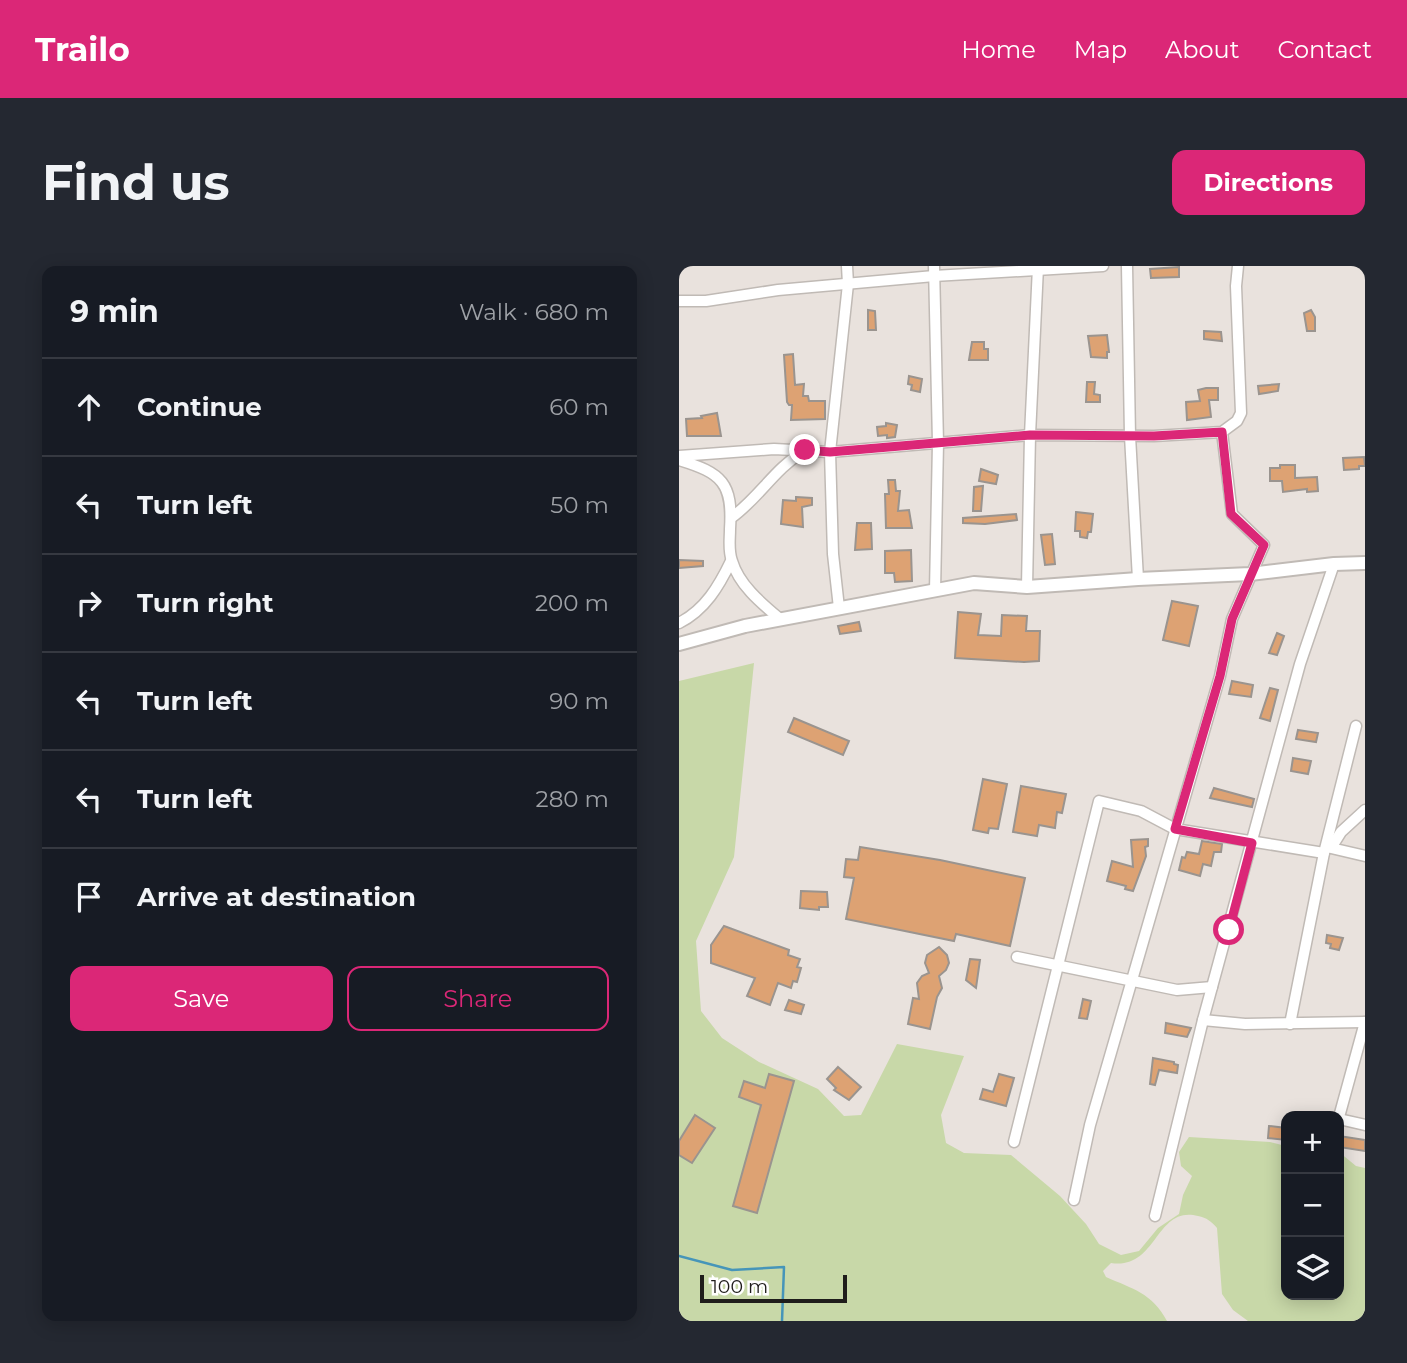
<!DOCTYPE html>
<meta charset="utf-8">
<style>
body{margin:0;font-family:Montserrat,sans-serif;background:#242831;color:#f1f3f6}
.controls{position:absolute;right:21px;bottom:21px;display:grid;overflow:hidden;border-radius:14px;box-shadow:0 4px 18px #0003}
.controls button{width:63px;height:63px;display:grid;place-items:center;padding:0;border:0;border-bottom:2px solid #363941;background:#171b24;color:#f1f3f6;font:35px sans-serif}
.scale{position:absolute;left:21px;bottom:18px;width:147px;box-sizing:border-box;padding-left:7px;border:4px solid #1f1d1b;border-top:0;font-size:19px;line-height:24px;white-space:nowrap;color:#1f1d1b;-webkit-text-stroke:5px #fff;paint-order:stroke}
.stop{position:absolute;width:21px;height:21px;margin:-16px;border:5px solid #db2777;border-radius:50%;background:#fff}
.stop.end{background:#db2777;border-color:#fff;box-shadow:0 2px 7px #0008}
.list{margin:0;padding:0;list-style:none}
h2{display:flex;justify-content:space-between;align-items:center;height:91px;margin:0;padding:0 28px;font-size:30px}
h2 small{font-size:23px;font-weight:400;color:#9ea1a6}
.list li{display:grid;grid-template-columns:46px 1fr auto;gap:21px;align-items:center;box-sizing:border-box;height:98px;padding:0 28px;border-top:2px solid #363941}
.list b{display:block;font-size:26px;white-space:nowrap}
.list em{font-size:23px;font-style:normal;color:#9ea1a6}
.actions{display:flex;gap:14px;padding:21px 28px}
.actions a{flex:1;padding:16px 0;border:2px solid #db2777;border-radius:14px;text-align:center;font-size:24px;color:#db2777}
.actions .main{background:#db2777;color:#fff}
.icon{flex:none;width:38px;height:38px;fill:none;stroke:currentColor;stroke-width:2;stroke-linecap:round;stroke-linejoin:round}
.map{position:relative;flex:none;width:686px;height:1055px;overflow:hidden;border-radius:14px}
header{display:flex;align-items:center;gap:42px;box-sizing:border-box;height:98px;padding:0 35px;background:#db2777;color:#fff}
header strong{font-size:33px}
nav{display:flex;gap:38px;margin-inline-start:auto;font-size:24px}
.intro{display:flex;align-items:center;justify-content:space-between;box-sizing:border-box;height:168px;padding:0 42px}
h1{margin:0;font-size:49px}
.button{padding:18px 32px;border-radius:14px;background:#db2777;color:#fff;font-size:24px;font-weight:700}
main{display:flex;gap:42px;padding:0 42px}
aside{flex:1;background:#171b24;border-radius:14px;box-shadow:0 4px 18px #0003}
.map>svg:first-child{display:block}
.green{fill:#c8d8a8}
.lines{fill:none;stroke-linecap:round;stroke-linejoin:round}
.stream{stroke:#4695b9;stroke-width:2.5}
.building{fill:#dda273;stroke:#9a948f;stroke-width:2}
.minor-casing{stroke:#c0bab5;stroke-width:13}
.tertiary-casing{stroke:#c0bab5;stroke-width:16}
.minor{stroke:#fff;stroke-width:10}
.tertiary{stroke:#fff;stroke-width:12}
.route{stroke:#db2777;stroke-width:9}
</style>
<header>
<strong>Trailo</strong>
<nav><a>Home</a><a>Map</a><a>About</a><a>Contact</a></nav>
</header>
<div class="intro"><h1>Find us</h1><a class="button">Directions</a></div>
<main>
<aside>
<h2>9 min<small>Walk · 680 m</small></h2>
<ul class="list">
<li><svg class="icon" aria-label="ahead" viewBox="0 0 24 24"><path d="M12 20V5M6 11l6-6 6 6"/></svg><div><b>Continue</b></div><em>60 m</em></li>
<li><svg class="icon" aria-label="left" viewBox="0 0 24 24"><path d="M17 20v-9H6M10 6l-5 5 5 5"/></svg><div><b>Turn left</b></div><em>50 m</em></li>
<li><svg class="icon" aria-label="right" viewBox="0 0 24 24"><path d="M7 20v-9h11M14 6l5 5-5 5"/></svg><div><b>Turn right</b></div><em>200 m</em></li>
<li><svg class="icon" aria-label="left" viewBox="0 0 24 24"><path d="M17 20v-9H6M10 6l-5 5 5 5"/></svg><div><b>Turn left</b></div><em>90 m</em></li>
<li><svg class="icon" aria-label="left" viewBox="0 0 24 24"><path d="M17 20v-9H6M10 6l-5 5 5 5"/></svg><div><b>Turn left</b></div><em>280 m</em></li>
<li><svg class="icon" aria-label="arrive" viewBox="0 0 24 24"><path d="M6 21V4h12l-3 4 3 4H6"/></svg><div><b>Arrive at destination</b></div></li>
</ul>
<div class="actions"><a class="main">Save</a><a>Share</a></div>
</aside>
<div class="map">
<svg width="686" height="1055" viewBox="0 0 686 1055">
<rect width="100%" height="100%" fill="#e9e2dd"/>
<path class="green" d="M75,397L55,591L17,675L22,745L43,772L80,796L139,823L165,850L182,849L218,778L285,790L262,849L267,877L285,887L332,889L381,930L407,958L420,978L442,989L460,985L479,962L500,948L504,929L513,910L502,900L500,886L510,871L591,876L607,880V1029H660V886L677,900L686,902V1055H569L554,1044L543,1028L538,962C532,955 528,952 519,950C476,939 479,1004 432,997L424,1005L427,1011C454,1023 473,1027 488,1055H0V415Z"/>
<g class="lines">
<path class="stream" d="M0,990L53,1004L105,1001L103,1055"/>
</g>
<g class="building">
<path d="M500,1V11L472,12L471,3Z"/>
<path d="M189,44L196,45L197,64H189Z"/>
<path d="M632,44L636,51V65H628L625,47Z"/>
<path d="M525,65L542,66L543,75L525,73Z"/>
<path d="M428,69L430,86H428V92L412,91L409,70Z"/>
<path d="M293,76H305V83H309V94H290Z"/>
<path d="M114,88L116,119L125,118L124,130H129L130,135H146V153L112,154L113,139H110L108,136L105,89Z"/>
<path d="M230,110L243,113L241,126L232,124L233,119L229,118Z"/>
<path d="M408,116H416L415,128L421,129V136H407Z"/>
<path d="M600,118L599,125L580,128L579,120Z"/>
<path d="M527,122H539V134H530L532,151L508,154L507,136L521,135L519,124Z"/>
<path d="M38,147L42,170H8L7,153L23,152L22,150Z"/>
<path d="M207,157L218,159L216,171L208,172V169L199,170L198,161L207,160Z"/>
<path d="M685,191L686,200H680V203L665,204L664,192Z"/>
<path d="M601,199H616V212L638,211L639,225L628,226V223L604,226L603,215H591V202H601Z"/>
<path d="M302,203L319,209L317,218L300,215Z"/>
<path d="M209,214H216L217,225H221L219,245L230,244L233,262H207L206,228H210Z"/>
<path d="M304,220L302,245H294L295,221Z"/>
<path d="M117,231L133,232V239L123,241L124,261L102,258L104,234L117,235Z"/>
<path d="M397,246L414,248L412,266H409L408,272L401,271V265H396Z"/>
<path d="M337,248L338,254L306,258L284,257V252Z"/>
<path d="M178,257H192L193,283L176,284Z"/>
<path d="M373,268L376,298L366,299L362,269Z"/>
<path d="M232,284L233,315L216,316L215,307H206V285Z"/>
<path d="M0,294L24,295V300L0,302Z"/>
<path d="M493,335L519,340L510,380L484,374Z"/>
<path d="M279,346L302,348L299,369L322,370L323,349L348,350L347,365H361L360,395L345,396L276,392Z"/>
<path d="M180,356L182,365L161,368L159,360Z"/>
<path d="M598,367L605,370L598,389L590,387Z"/>
<path d="M553,415L574,419L572,431L550,428Z"/>
<path d="M591,422L599,424L591,455L581,452Z"/>
<path d="M115,452L170,475L164,489L109,466Z"/>
<path d="M619,464L639,467L637,476L617,473Z"/>
<path d="M614,492L632,495L629,508L612,505Z"/>
<path d="M304,513L328,518L319,563L310,562L309,567L294,564Z"/>
<path d="M342,520L387,528L383,547L378,546L376,562L360,559L358,570L334,566Z"/>
<path d="M535,522L575,533L573,541L531,532Z"/>
<path d="M469,573V580L466,581L467,590L454,625L446,623L447,620L428,615L433,595L454,601L452,574Z"/>
<path d="M523,575L543,578L542,586H535L532,600L524,598L521,610L500,604L503,591L506,592L508,586L520,588Z"/>
<path d="M181,581L261,594L346,612L331,680L277,668L275,675L167,653L175,612L165,611L167,593L179,594Z"/>
<path d="M122,625L148,626L149,641H140V644L121,642Z"/>
<path d="M45,660L110,684L109,689L121,693L118,701L122,702L118,716L114,715L112,722L99,717L91,739L68,730L76,712L32,697V679Z"/>
<path d="M648,669L664,672L660,684L651,682L652,678L647,677Z"/>
<path d="M260,681L268,689L270,697L267,704L260,710L263,722L258,731L251,763L229,758L234,732L240,733L238,717L243,710L250,707L246,697L248,689Z"/>
<path d="M291,693L301,694L297,722L287,714Z"/>
<path d="M404,733L412,735L408,753L400,752Z"/>
<path d="M110,734L125,739L122,748L106,744Z"/>
<path d="M487,757L512,762L508,771L486,767Z"/>
<path d="M474,792L495,796V798L499,799L498,807L480,804L476,819L471,818Z"/>
<path d="M159,801L182,821L170,834L155,824L157,822L148,813Z"/>
<path d="M90,808L115,815L78,947L54,940L82,839L60,831L65,815L86,822Z"/>
<path d="M320,808L335,812L327,840L301,833L304,823L314,826Z"/>
<path d="M16,849L36,862L13,897L0,889V875Z"/>
<path d="M590,860L607,862V874L589,872Z"/>
<path d="M660,870L686,874V885L660,881Z"/>
</g>
<g class="lines">
<g class="minor-casing">
<g id="minor">
<path d="M255,0L259,177L256,325"/>
<path d="M448,0L451,170L459,313"/>
<path d="M0,35H27L99,24L255,10L424,0"/>
<path d="M0,190L95,183L151,186L351,169L475,170L543,166L558,155L562,147L557,20L559,0"/>
<path d="M0,194C43,207 54,217 51,263C51,274 49,284 53,295C60,319 82,337 101,353"/>
<path d="M52,252C81,231 94,204 126,184"/>
<path d="M348,321L351,169L359,1"/>
<path d="M160,342L154,288L151,186L169,18L168,0"/>
<path d="M0,357C26,344 40,320 52,295"/>
<path d="M686,544L662,566L652,582L686,590"/>
<path d="M338,691L498,724L533,721"/>
<path d="M524,754L566,758L686,756"/>
<path d="M611,758L645,587L677,460"/>
<path d="M660,851L686,756"/>
<path d="M660,853L686,859"/>
<path d="M335,876L420,535L462,545L496,563L645,587"/>
<path d="M395,934L411,859L541,410L553,353L585,279L553,248L543,166"/>
<path d="M476,950L524,754L621,398L655,298"/>
</g>
</g>
<g class="tertiary-casing">
<path id="tertiary" d="M0,378L66,360L295,317L348,321L459,313L571,308L655,298L686,297"/>
</g>
<use href="#minor" class="minor"/>
<use href="#tertiary" class="tertiary"/>
</g>
<g class="lines">
<path class="route" d="M126,184L151,186L351,169L475,170L543,166L552,248L585,279L553,353L541,410L496,563L573,577L550,664"/>
</g>
</svg>
<div class="controls">
<button>+</button>
<button>−</button>
<button><svg class="icon" aria-label="layers" viewBox="0 0 24 24"><path d="M12 4l9 5-9 5-9-5zM3 14l9 5 9-5"/></svg></button>
</div>
<div class="scale">100 m</div>
<div class="stop" style="left:550px;top:664px"></div>
<div class="stop end" style="left:126px;top:184px"></div>
</div>
</main>
